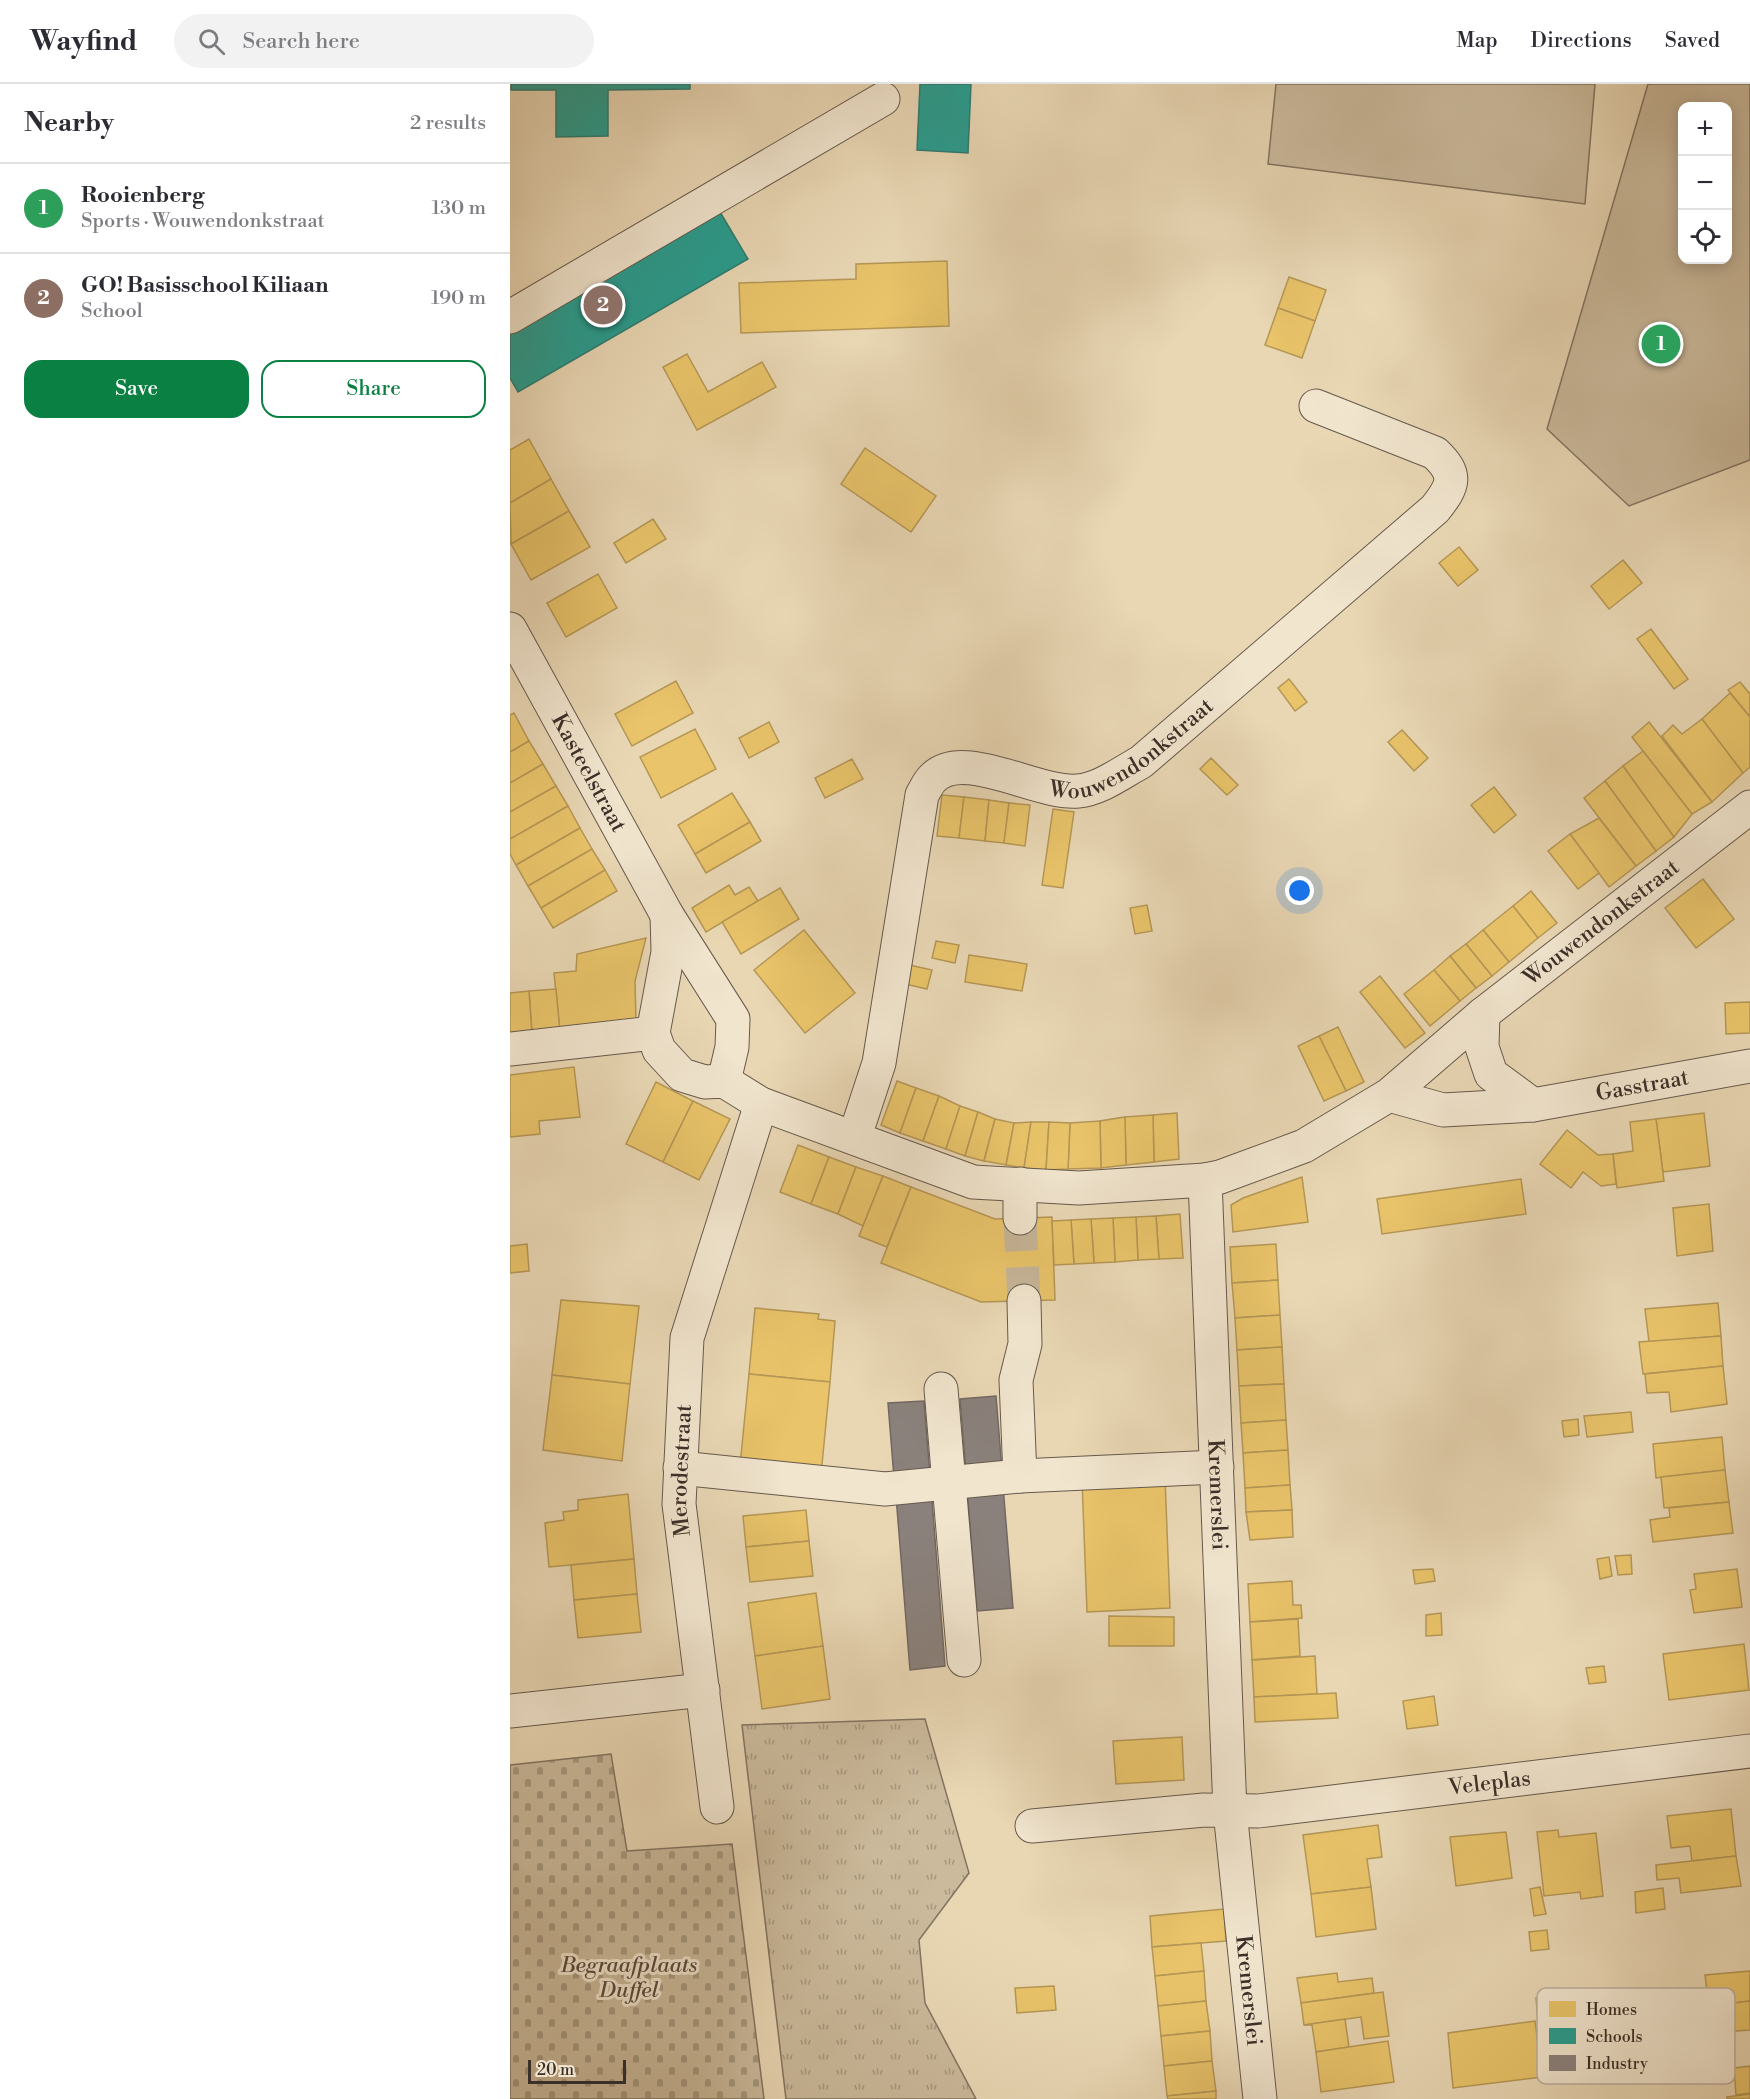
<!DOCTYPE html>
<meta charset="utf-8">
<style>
body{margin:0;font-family:"Libre Bodoni",serif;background:#f2f2f3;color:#2b2b33}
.controls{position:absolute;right:18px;top:18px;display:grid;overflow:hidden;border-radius:12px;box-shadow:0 3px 15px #0003}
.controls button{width:54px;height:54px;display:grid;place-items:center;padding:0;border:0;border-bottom:2px solid #e1e1e2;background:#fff;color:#2b2b33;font:30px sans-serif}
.scale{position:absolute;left:18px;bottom:15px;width:98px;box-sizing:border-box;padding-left:6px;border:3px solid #3b2f29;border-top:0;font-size:16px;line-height:21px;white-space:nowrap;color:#3b2f29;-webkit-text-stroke:4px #f1e5ce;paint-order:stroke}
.you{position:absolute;left:790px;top:807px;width:21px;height:21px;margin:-15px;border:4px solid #fff;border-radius:50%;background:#1a73e8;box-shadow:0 0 0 9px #1a73e833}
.badge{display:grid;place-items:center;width:39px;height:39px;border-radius:50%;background:#0b8043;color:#fff;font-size:20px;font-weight:700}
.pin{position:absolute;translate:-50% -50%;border:3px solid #fff;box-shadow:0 2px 6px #0006}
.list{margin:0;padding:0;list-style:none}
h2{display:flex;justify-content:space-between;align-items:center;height:78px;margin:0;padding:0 24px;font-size:26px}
h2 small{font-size:20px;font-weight:400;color:#7c7c81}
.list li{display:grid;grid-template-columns:39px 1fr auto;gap:18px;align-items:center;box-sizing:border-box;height:90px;padding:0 24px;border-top:2px solid #e1e1e2}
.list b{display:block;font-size:22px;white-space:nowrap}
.list p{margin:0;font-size:20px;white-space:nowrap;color:#7c7c81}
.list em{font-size:20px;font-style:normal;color:#7c7c81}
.actions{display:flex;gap:12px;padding:18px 24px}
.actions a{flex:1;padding:14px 0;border:2px solid #0b8043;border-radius:18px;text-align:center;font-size:21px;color:#0b8043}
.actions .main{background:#0b8043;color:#fff}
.icon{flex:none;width:33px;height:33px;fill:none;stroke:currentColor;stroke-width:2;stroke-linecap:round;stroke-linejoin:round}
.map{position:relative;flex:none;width:1240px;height:2015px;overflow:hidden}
header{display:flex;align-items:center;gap:36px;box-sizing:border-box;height:84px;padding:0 30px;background:#fff;border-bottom:2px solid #e1e1e2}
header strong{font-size:28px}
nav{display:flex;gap:33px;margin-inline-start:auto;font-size:21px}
.search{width:420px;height:54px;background:#f2f2f3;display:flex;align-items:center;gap:15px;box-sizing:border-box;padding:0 21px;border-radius:33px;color:#7c7c81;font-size:22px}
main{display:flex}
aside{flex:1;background:#fff}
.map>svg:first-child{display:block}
.grass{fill:url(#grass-tufts);stroke:#837462;stroke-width:1.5}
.cemetery{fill:url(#cemetery-stones);stroke:#837462;stroke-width:1.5}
.pitch{fill:#cbba9c;stroke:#837462;stroke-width:1.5;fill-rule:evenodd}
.homes{fill:#e9c46a;stroke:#b59756;stroke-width:1.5}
.schools{fill:#2a9d8f;stroke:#2f7c70;stroke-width:1.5}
.industry{fill:#8a817c;stroke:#726863;stroke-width:1.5}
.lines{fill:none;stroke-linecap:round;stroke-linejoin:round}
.minor-tunnel{stroke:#c6b598;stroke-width:33;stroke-dasharray:33 16;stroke-linecap:butt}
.minor-casing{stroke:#66594c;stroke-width:35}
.minor{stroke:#f1e5ce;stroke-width:33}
.labels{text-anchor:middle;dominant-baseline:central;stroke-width:6;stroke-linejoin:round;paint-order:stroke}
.street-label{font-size:22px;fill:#3b2f29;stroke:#f1e5ce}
.park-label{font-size:22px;font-style:italic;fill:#584b40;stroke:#f1e5ce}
.key{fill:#f1e5ce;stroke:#baae9c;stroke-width:1.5}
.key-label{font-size:16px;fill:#3b2f29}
</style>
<header>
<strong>Wayfind</strong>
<div class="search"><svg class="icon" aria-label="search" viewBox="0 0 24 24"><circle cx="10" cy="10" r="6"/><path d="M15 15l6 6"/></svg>Search here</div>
<nav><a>Map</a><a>Directions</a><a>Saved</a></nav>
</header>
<main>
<aside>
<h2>Nearby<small>2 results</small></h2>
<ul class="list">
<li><span class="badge" style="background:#2e9e5b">1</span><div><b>Rooienberg</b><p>Sports · Wouwendonkstraat</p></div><em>130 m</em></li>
<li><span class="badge" style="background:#8d6e63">2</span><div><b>GO! Basisschool Kiliaan</b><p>School</p></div><em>190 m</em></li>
</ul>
<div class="actions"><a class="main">Save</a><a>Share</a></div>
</aside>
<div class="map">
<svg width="1240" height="2015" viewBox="0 0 1240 2015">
<defs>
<pattern id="grass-tufts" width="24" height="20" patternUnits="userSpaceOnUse" patternTransform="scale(1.5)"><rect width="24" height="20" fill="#cbba9c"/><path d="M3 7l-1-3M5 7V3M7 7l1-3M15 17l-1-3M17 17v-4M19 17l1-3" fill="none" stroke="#a6987f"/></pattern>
<pattern id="cemetery-stones" width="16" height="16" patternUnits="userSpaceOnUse" patternTransform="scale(1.5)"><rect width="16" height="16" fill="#cbba9c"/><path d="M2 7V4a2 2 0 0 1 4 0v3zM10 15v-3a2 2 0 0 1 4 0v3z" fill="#a6987f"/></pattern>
</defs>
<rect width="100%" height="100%" fill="#e9d7b4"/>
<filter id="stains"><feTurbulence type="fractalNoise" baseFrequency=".00333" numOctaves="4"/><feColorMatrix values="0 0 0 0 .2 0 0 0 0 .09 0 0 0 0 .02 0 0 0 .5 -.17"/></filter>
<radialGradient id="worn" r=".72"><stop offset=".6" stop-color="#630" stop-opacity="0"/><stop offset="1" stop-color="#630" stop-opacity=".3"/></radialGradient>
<path class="grass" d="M415,1635L459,1789L409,1856L415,1919L466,2015H276L232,1641Z"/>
<path class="cemetery" d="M101,1670L117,1767L222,1760L254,2015H0V1681Z"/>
<g class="pitch">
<path d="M766,0H1085L1075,120L758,80Z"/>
<path d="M1138,0H1240V376L1119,422L1037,345ZM1172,22H1218V176H1172Z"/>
</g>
<g class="homes">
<path d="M437,177L439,242L231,249L229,199L346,195V180Z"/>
<path d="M779,193L816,206L805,237L768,224Z"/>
<path d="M768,224L805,237L792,274L755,261Z"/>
<path d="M177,270L198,308L252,278L266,303L187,346L153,283Z"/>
<path d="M19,355L41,395L0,419V366Z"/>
<path d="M355,364L426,412L401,448L331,400Z"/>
<path d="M41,395L59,427L1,460L0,419Z"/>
<path d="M59,427L80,463L21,496L1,460Z"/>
<path d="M143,435L156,455L116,479L104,459Z"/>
<path d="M949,463L968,486L948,502L929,479Z"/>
<path d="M1113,476L1132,499L1099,525L1081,502Z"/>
<path d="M88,490L107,524L56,553L37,519Z"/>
<path d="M1141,545L1178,595L1164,605L1127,555Z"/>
<path d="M779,595L797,618L785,627L768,604Z"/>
<path d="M166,597L183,629L122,662L105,630Z"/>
<path d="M1230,598L1240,610V633L1218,606Z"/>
<path d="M1220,609L1240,633V683L1233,689L1192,635Z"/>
<path d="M4,629L19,657L0,668V631Z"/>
<path d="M1192,635L1233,689L1202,718L1152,652L1163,641L1172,650Z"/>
<path d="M259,638L269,658L239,674L229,654Z"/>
<path d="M1139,638L1202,718L1182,730L1122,653Z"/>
<path d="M185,645L206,685L151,714L130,673Z"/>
<path d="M892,646L918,674L904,687L878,658Z"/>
<path d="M19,657L33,680L0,699V668Z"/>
<path d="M1133,667L1182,730L1164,753L1113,682Z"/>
<path d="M701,674L728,701L717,711L690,685Z"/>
<path d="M342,675L353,695L315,714L305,694Z"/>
<path d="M33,680L46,702L0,728V699Z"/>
<path d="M1113,682L1164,753L1146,767L1095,697Z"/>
<path d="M1095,697L1146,767L1126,782L1074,714Z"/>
<path d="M46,702L58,722L0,755V728Z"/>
<path d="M984,703L1006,731L984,749L961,721Z"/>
<path d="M222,709L240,738L185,770L168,741Z"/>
<path d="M432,711L454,713L449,754L427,752Z"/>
<path d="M454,713L479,716L475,757L449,754Z"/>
<path d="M479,716L499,719L494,759L475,757Z"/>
<path d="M499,719L520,721L515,762L494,759Z"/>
<path d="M58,722L70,744L6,781L0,770V755Z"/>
<path d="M543,725L564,728L553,804L532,801Z"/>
<path d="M1089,734L1126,782L1099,803L1060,750Z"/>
<path d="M240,738L251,757L196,789L185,770Z"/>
<path d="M70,744L82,765L18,802L6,781Z"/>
<path d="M1060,750L1089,789L1068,805L1038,767Z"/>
<path d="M82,765L95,786L31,824L18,802Z"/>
<path d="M95,786L107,807L43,844L31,824Z"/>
<path d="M1193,795L1224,835L1186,864L1155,824Z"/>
<path d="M219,801L225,811L239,803L248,817L196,848L182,824Z"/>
<path d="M270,804L289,835L231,870L212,838Z"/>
<path d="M1021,807L1047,839L1028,854L1003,822Z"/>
<path d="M637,821L642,847L625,850L620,824Z"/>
<path d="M1003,822L1028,854L999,878L973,846Z"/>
<path d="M294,846L345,909L295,949L244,886Z"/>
<path d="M973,846L999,878L982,892L956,860Z"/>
<path d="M136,854L125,897L126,938L50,948L44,889L66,887L67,870Z"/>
<path d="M426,857L449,861L445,879L422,874Z"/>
<path d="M956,860L982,892L966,904L940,872Z"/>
<path d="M459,871L517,880L512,907L455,898Z"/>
<path d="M940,872L966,904L950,917L924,886Z"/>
<path d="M395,880L422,886L417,905L391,899Z"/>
<path d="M924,886L950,917L920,942L894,910Z"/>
<path d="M870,892L915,949L895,964L850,908Z"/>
<path d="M46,905L50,948L22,950L19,907Z"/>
<path d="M19,907L22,950L0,953V909Z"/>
<path d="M1240,918V949L1216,950L1215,919Z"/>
<path d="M828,943L854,998L836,1007L809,952Z"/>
<path d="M809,952L836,1007L814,1017L788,962Z"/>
<path d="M64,983L70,1033L29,1037L30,1050L0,1053V991Z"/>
<path d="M387,997L406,1004L390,1049L371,1041Z"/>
<path d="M146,998L183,1017L153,1078L116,1060Z"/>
<path d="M406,1004L429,1012L413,1057L390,1049Z"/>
<path d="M429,1012L450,1022L436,1065L413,1057Z"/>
<path d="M183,1017L220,1035L189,1096L153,1078Z"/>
<path d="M450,1022L468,1028L455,1072L436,1065Z"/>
<path d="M468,1028L485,1035L474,1077L455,1072Z"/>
<path d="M667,1029L669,1075L644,1078L643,1031Z"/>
<path d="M1194,1029L1200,1082L1153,1088L1146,1035Z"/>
<path d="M643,1031L644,1078L616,1081L615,1033Z"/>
<path d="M615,1033L616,1081L591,1084L590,1037Z"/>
<path d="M485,1035L504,1039L496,1081L474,1077Z"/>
<path d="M1146,1035L1154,1097L1107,1104L1103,1070L1123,1067L1120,1038Z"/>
<path d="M590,1037L591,1084L558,1085L560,1039Z"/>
<path d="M521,1038L514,1084L496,1081L504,1039Z"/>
<path d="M521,1038H539L536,1086L514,1084Z"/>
<path d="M539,1038L560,1039L558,1085L536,1086Z"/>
<path d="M1057,1046L1088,1071L1103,1070L1106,1100L1091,1102L1073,1088L1061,1104L1030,1080Z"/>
<path d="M288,1061L319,1073L301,1120L270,1108Z"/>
<path d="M319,1073L346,1083L328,1130L301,1120Z"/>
<path d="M346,1083L373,1092L353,1142L328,1130Z"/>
<path d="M373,1092L401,1103L377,1163L349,1152Z"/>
<path d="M792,1093L798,1138L723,1148L721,1121L733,1114Z"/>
<path d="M1011,1095L1016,1130L872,1150L867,1115Z"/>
<path d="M401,1103L485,1135L542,1133L545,1216L471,1218L371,1179Z"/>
<path d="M1199,1120L1203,1167L1167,1172L1163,1124Z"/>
<path d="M670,1130L673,1174L649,1175L646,1132Z"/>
<path d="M646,1132L649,1175L628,1176L626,1133Z"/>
<path d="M626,1133L628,1176L605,1178L603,1134Z"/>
<path d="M603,1134L605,1178L584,1179L581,1135Z"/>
<path d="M581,1135L584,1179L564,1180L561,1136Z"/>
<path d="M561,1136L564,1180L544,1181L542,1137Z"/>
<path d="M17,1160L19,1187L0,1189V1162Z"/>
<path d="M766,1160L768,1196L722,1199L720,1163Z"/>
<path d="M768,1196L770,1231L725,1234L722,1199Z"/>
<path d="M51,1216L129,1222L120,1300L42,1291Z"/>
<path d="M1208,1219L1211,1252L1139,1258L1135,1225Z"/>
<path d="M245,1224L309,1230L308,1235L325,1237L320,1298L239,1290Z"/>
<path d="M770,1231L772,1263L727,1266L725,1234Z"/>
<path d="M1211,1252L1213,1282L1133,1290L1129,1258Z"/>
<path d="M772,1263L774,1300L729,1302L727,1266Z"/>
<path d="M1213,1282L1217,1320L1161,1328L1159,1308L1137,1309L1135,1290Z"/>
<path d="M239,1290L320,1298L311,1391L230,1382Z"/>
<path d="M42,1291L120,1300L112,1377L33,1366Z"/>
<path d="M774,1300L776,1336L731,1339L729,1302Z"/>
<path d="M1121,1328L1123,1348L1077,1353L1074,1332Z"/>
<path d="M1068,1335L1069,1351L1054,1353L1052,1337Z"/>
<path d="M776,1336L778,1366L733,1369L731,1339Z"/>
<path d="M1212,1353L1215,1386L1146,1394L1143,1360Z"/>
<path d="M778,1366L780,1401L735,1404L733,1369Z"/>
<path d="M1215,1386L1219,1418L1154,1424L1151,1393Z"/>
<path d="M655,1393L660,1524L577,1528L572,1396Z"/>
<path d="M780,1401L782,1426L736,1428L735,1404Z"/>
<path d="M118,1410L124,1475L39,1483L35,1439L54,1436L53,1428L68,1426V1416Z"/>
<path d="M1219,1418L1223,1449L1143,1458L1140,1436L1160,1433L1159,1424Z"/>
<path d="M296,1426L299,1457L236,1463L233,1432Z"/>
<path d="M782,1426L783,1453L740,1456L736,1428Z"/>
<path d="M299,1457L303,1492L240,1498L236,1463Z"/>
<path d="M1121,1471L1122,1490L1108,1491L1105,1472Z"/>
<path d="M1099,1473L1102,1492L1090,1495L1087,1475Z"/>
<path d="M124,1475L127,1510L64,1516L61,1481Z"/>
<path d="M923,1485L925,1497L905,1500L903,1486Z"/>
<path d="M1227,1485L1232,1523L1184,1529L1180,1506L1186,1505L1184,1490Z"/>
<path d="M782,1497L783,1521H791L792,1534L740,1538L738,1500Z"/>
<path d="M306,1509L313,1562L245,1572L238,1519Z"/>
<path d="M127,1510L131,1548L68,1554L64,1516Z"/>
<path d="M931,1529L932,1551L916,1552V1531Z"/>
<path d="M599,1532L664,1533V1562H599Z"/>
<path d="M788,1535L790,1572L742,1576L740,1538Z"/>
<path d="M1234,1560L1239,1606L1159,1616L1153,1570Z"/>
<path d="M313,1562L320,1615L252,1625L245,1572Z"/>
<path d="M805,1572L807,1610L744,1613L742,1576Z"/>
<path d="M1094,1582L1096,1598L1079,1600L1076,1584Z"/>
<path d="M826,1609L828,1634L745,1638L744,1613Z"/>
<path d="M924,1612L928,1641L897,1645L893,1617Z"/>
<path d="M672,1653L674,1696L606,1700L603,1657Z"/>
<path d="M1221,1725L1226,1772L1182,1777L1180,1762L1161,1764L1157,1732Z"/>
<path d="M868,1741L872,1773L857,1775L861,1803L801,1810L793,1751Z"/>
<path d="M1048,1746L1049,1753L1086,1749L1093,1812L1071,1815L1070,1808L1034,1812L1027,1748Z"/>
<path d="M996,1748L1002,1794L946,1802L940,1753Z"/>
<path d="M1226,1772L1231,1802L1171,1809L1169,1794L1147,1796L1146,1781Z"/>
<path d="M861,1803L866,1845L806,1853L801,1810Z"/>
<path d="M1030,1803L1036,1830L1024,1832L1020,1805Z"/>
<path d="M1153,1804L1155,1825L1126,1829L1125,1808Z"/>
<path d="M714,1825L716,1857L642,1863L640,1832Z"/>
<path d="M1037,1846L1039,1865L1021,1867L1019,1848Z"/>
<path d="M691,1859L694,1887L645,1892L642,1863Z"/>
<path d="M694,1887L696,1917L648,1922L645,1892Z"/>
<path d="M1240,1887V1917L1218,1920V1914L1198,1916L1195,1891Z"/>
<path d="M827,1889L828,1898L862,1894L864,1909L791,1919L787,1894Z"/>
<path d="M544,1902L546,1926L507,1929L505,1904Z"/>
<path d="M873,1908L879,1952L854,1955L851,1933L794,1941L791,1919Z"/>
<path d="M1048,1912L1051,1935L1028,1937L1026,1914Z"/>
<path d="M696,1917L700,1947L651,1952L648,1922Z"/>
<path d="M1240,1917V1946L1200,1949L1198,1922Z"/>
<path d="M835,1935L839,1963L806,1968L802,1941H794Z"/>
<path d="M1025,1937L1032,1993L943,2004L938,1949Z"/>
<path d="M700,1947L702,1977L654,1982L651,1952Z"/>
<path d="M878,1957L884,1998L811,2008L806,1968Z"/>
<path d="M702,1977L706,2007L657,2012L654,1982Z"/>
<path d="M1240,1982V2009L1226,2011L1224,1984Z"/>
<path d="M706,2007V2015H658L657,2012Z"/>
<path d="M1240,2010V2015H1217V2013Z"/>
</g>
<g class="schools">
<path d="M1,0H180V5L98,6V52L46,53V6H1Z"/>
<path d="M410,0H461L458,69L407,66Z"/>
<path d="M210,128L238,175L8,308L0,294V249Z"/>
</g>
<g class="industry">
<path d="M486,1312L492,1386L456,1389L450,1315Z"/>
<path d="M414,1317L420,1392L384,1394L378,1319Z"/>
<path d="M493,1402L503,1524L467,1527L457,1405Z"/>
<path d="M386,1412L422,1416L435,1582L400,1586Z"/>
</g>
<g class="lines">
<path class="minor-tunnel" d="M510,1134L514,1217"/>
<g class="minor-casing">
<g id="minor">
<path d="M0,233L373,15"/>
<path id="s1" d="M0,545L157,831L223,935L222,963L214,997"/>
<path id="s2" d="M157,831L158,868L143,949L149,966L172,991L195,998L214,997L251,1020L463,1098L569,1104L695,1096L710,1093L794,1062L879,1011L973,930L1240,723"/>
<path d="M0,965L143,949"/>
<path d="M879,1011L933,1026L1023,1021L981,990L972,963L973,930"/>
<path id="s3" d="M1023,1021L1240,982"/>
<path id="s4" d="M345,1052L369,979L412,711C415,706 418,699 422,695C452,662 527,711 568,707C590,705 611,689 631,678L925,425C944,401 948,391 925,369L806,322"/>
<path id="s5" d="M695,1096L720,1727L750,2015"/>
<path d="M510,1100V1134"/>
<path d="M431,1305L454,1576"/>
<path d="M170,1384L375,1405L510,1392L707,1383"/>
<path d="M510,1392L506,1296L515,1260L514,1217"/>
<path d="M0,1627L193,1606"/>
<path id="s6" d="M207,1723L169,1420L177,1254L251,1020"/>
<path id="s7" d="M522,1742L694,1726L748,1727L1240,1667"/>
</g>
</g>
<use href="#minor" class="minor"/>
</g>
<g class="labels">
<g class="street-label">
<text stroke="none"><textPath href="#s4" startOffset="585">Wouwendonkstraat</textPath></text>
<text stroke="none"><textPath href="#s1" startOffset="164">Kasteelstraat</textPath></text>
<text stroke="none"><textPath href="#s2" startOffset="1194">Wouwendonkstraat</textPath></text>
<text stroke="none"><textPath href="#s3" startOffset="111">Gasstraat</textPath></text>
<text stroke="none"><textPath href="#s6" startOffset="339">Merodestraat</textPath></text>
<text stroke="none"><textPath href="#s5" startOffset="315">Kremerslei</textPath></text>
<text stroke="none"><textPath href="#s7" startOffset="460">Veleplas</textPath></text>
<text stroke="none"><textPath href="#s5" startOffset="812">Kremerslei</textPath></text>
</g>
<g class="park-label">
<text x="119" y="1881">Begraafplaats<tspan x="119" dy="25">Duffel</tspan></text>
</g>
</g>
<rect x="1027" y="1904" width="198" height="96" rx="9" class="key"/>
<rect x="1039" y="1917" width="27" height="16" fill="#e9c46a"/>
<rect x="1039" y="1944" width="27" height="16" fill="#2a9d8f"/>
<rect x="1039" y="1971" width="27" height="16" fill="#8a817c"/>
<g class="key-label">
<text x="1076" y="1931">Homes</text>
<text x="1076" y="1958">Schools</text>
<text x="1076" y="1985">Industry</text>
</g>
<rect width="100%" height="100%" filter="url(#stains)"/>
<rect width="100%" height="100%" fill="url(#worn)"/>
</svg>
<div class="controls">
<button>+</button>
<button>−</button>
<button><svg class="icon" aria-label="locate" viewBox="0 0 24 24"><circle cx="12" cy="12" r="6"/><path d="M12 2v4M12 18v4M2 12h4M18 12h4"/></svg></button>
</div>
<div class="scale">20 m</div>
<div class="you"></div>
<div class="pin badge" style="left:1151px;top:260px;background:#2e9e5b">1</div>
<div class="pin badge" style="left:93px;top:221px;background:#8d6e63">2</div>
</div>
</main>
